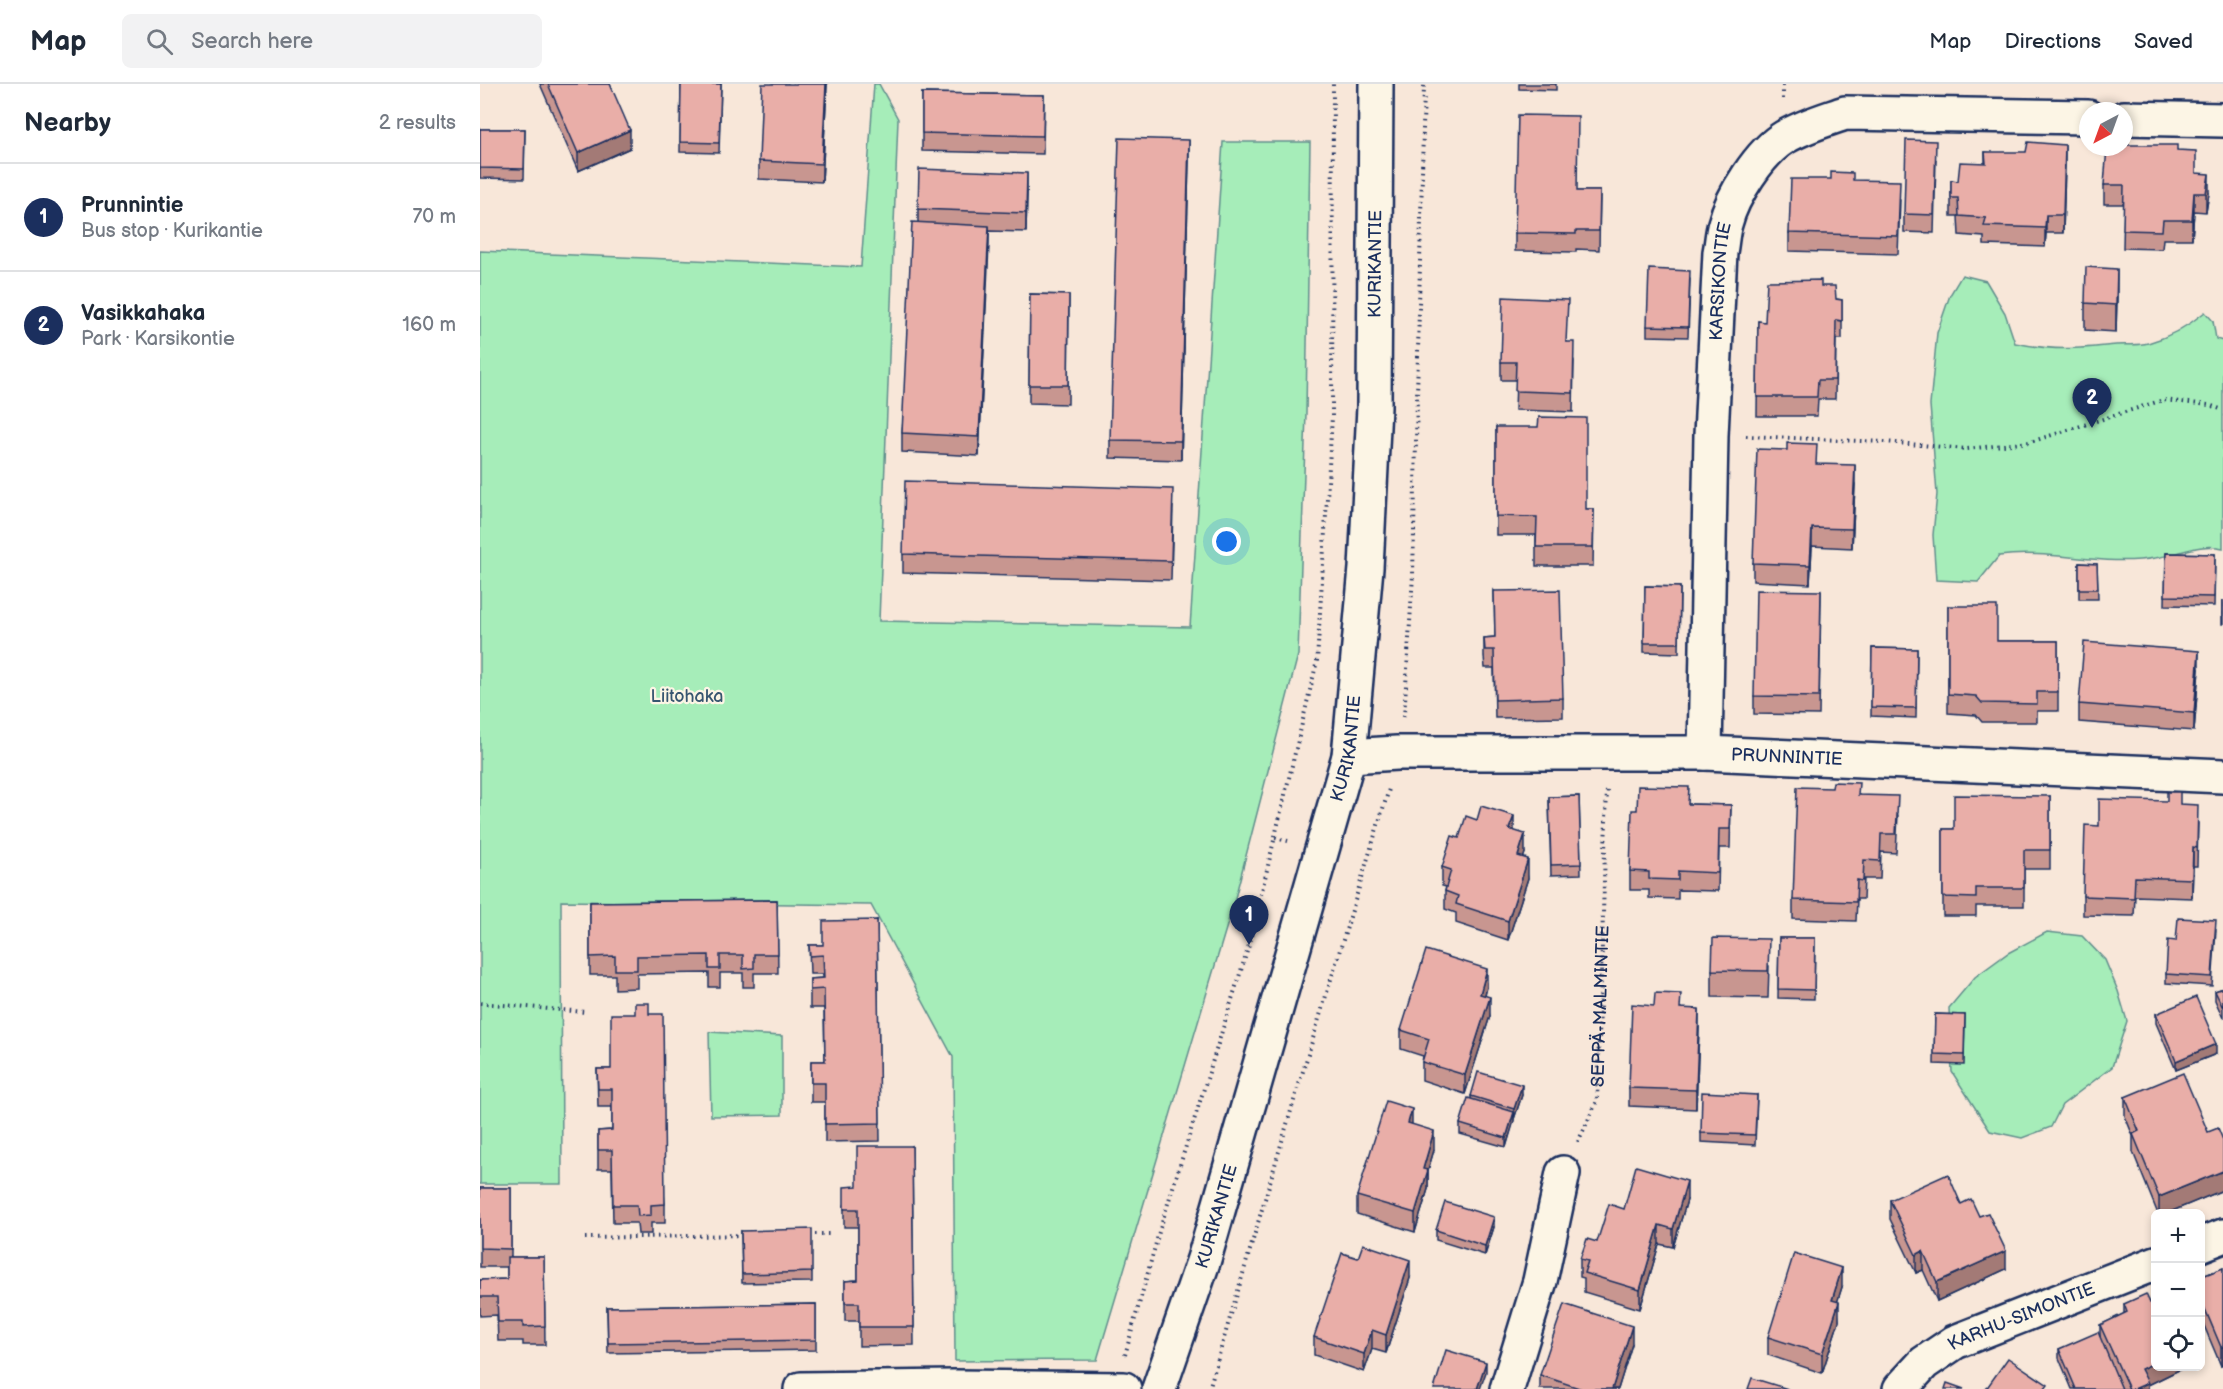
<!DOCTYPE html>
<meta charset="utf-8">
<style>
body{margin:0;font-family:"Balsamiq Sans",sans-serif;background:#f2f2f3;color:#1f2937}
.controls{position:absolute;right:18px;bottom:18px;display:grid;overflow:hidden;border-radius:9px;box-shadow:0 3px 9px #0003}
.controls button{width:54px;height:54px;display:grid;place-items:center;padding:0;border:0;border-bottom:2px solid #e0e1e3;background:#fff;color:#1f2937;font:30px sans-serif}
.compass{position:absolute;left:1599px;top:18px;width:54px;height:54px;border-radius:50%;background:#fff;box-shadow:0 3px 9px #0003;rotate:221deg}
.you{position:absolute;left:747px;top:458px;width:21px;height:21px;margin:-15px;border:4px solid #fff;border-radius:50%;background:#1a73e8;box-shadow:0 0 0 9px #1a73e833}
.badge{display:grid;place-items:center;width:39px;height:39px;border-radius:50%;background:#1b2f5e;color:#fff;font-size:20px;font-weight:700}
.pin{position:absolute;translate:-50% -50px;filter:drop-shadow(0 2px 3px #0008)}
.pin::after{content:'';position:absolute;top:32px;width:21px;height:18px;background:inherit;clip-path:polygon(0 0,100% 0,50% 100%)}
.list{margin:0;padding:0;list-style:none}
h2{display:flex;justify-content:space-between;align-items:center;height:78px;margin:0;padding:0 24px;font-size:26px}
h2 small{font-size:20px;font-weight:400;color:#747a83}
.list li{display:grid;grid-template-columns:39px 1fr auto;gap:18px;align-items:center;box-sizing:border-box;height:108px;padding:0 24px;border-top:2px solid #e0e1e3}
.list b{display:block;font-size:22px;white-space:nowrap}
.list p{margin:0;font-size:20px;white-space:nowrap;color:#747a83}
.list em{font-size:20px;font-style:normal;color:#747a83}
.icon{flex:none;width:33px;height:33px;fill:none;stroke:currentColor;stroke-width:2;stroke-linecap:round;stroke-linejoin:round}
.map{position:relative;flex:none;width:1743px;height:1305px;overflow:hidden}
header{display:flex;align-items:center;gap:36px;box-sizing:border-box;height:84px;padding:0 30px;background:#fff;border-bottom:2px solid #e0e1e3}
header strong{font-size:28px}
nav{display:flex;gap:33px;margin-inline-start:auto;font-size:21px}
.search{width:420px;height:54px;background:#f2f2f3;display:flex;align-items:center;gap:15px;box-sizing:border-box;padding:0 21px;border-radius:9px;color:#747a83;font-size:22px}
main{display:flex}
aside{flex:1;background:#fff}
.map>svg:first-child{display:block}
.green{fill:#a6edb9;stroke:#608e8c;stroke-width:1.5}
.lines{fill:none;stroke-linecap:round;stroke-linejoin:round}
.minor-casing{stroke:#1b2f5e;stroke-width:38}
.secondary-casing{stroke:#1b2f5e;stroke-width:38}
.path{stroke:#1b2f5e;stroke-width:4;stroke-dasharray:1.5 4.5;stroke-linecap:butt}
.minor{stroke:#fcf5e5;stroke-width:33}
.secondary{stroke:#fcf5e5;stroke-width:33}
.wall{fill:#c89690;stroke:#1b2f5e;stroke-width:1.5}
.shaded-wall{fill:#a37a76;stroke:#1b2f5e;stroke-width:1.5}
.building{fill:#e9aea8;stroke:#1b2f5e;stroke-width:1.5}
.labels{text-anchor:middle;dominant-baseline:central;stroke-width:4.5;stroke-linejoin:round;paint-order:stroke}
.street-label{font-size:18px;fill:#1b2f5e;stroke:#fcf5e5}
.park-label{font-size:18px;fill:#375570;stroke:#fcf5e5}
</style>
<header>
<strong>Map</strong>
<div class="search"><svg class="icon" aria-label="search" viewBox="0 0 24 24"><circle cx="10" cy="10" r="6"/><path d="M15 15l6 6"/></svg>Search here</div>
<nav><a>Map</a><a>Directions</a><a>Saved</a></nav>
</header>
<main>
<aside>
<h2>Nearby<small>2 results</small></h2>
<ul class="list">
<li><span class="badge">1</span><div><b>Prunnintie</b><p>Bus stop · Kurikantie</p></div><em>70 m</em></li>
<li><span class="badge">2</span><div><b>Vasikkahaka</b><p>Park · Karsikontie</p></div><em>160 m</em></li>
</ul>
</aside>
<div class="map">
<svg width="1743" height="1305" viewBox="0 0 1743 1305">
<rect width="100%" height="100%" fill="#f8e7d9"/>
<filter id="ink" filterUnits="userSpaceOnUse"><feTurbulence type="fractalNoise" baseFrequency=".0167" numOctaves="2"/><feDisplacementMap in="SourceGraphic" scale="12" xChannelSelector="R" yChannelSelector="G"/><feConvolveMatrix kernelMatrix="1 2 1 2 8 2 1 2 1" color-interpolation-filters="sRGB"/></filter>
<g filter="url(#ink)">
<g class="green">
<path d="M394,0H399L418,35L399,537L710,543L743,58H830L826,329L818,571L754,818L617,1276L475,1277L473,973L391,821L81,817L82,1100H0V167L381,183Z"/>
<path d="M1482,191L1506,197L1525,229L1535,259C1574,267 1597,265 1636,261C1646,260 1658,262 1668,259C1690,253 1708,242 1725,228L1733,237L1736,255L1743,257V464C1720,458 1697,471 1675,474C1624,483 1571,465 1519,472L1498,498L1456,496L1453,451L1457,410L1450,321L1457,249L1470,211Z"/>
<path d="M1567,848L1602,852L1625,876L1638,907L1647,937L1632,983L1582,1021L1571,1043L1542,1054L1510,1047L1472,988L1469,924L1495,893L1528,869Z"/>
<path d="M229,948L302,952V1031L231,1032Z"/>
</g>
<g class="lines">
<g class="minor-casing">
<g id="minor">
<path d="M1644,34L1743,36"/>
<path id="s2" d="M1225,669L1231,351L1240,168C1242,159 1242,149 1245,140C1252,112 1280,68 1305,53C1324,42 1345,36 1365,29L1608,33"/>
<path id="s3" d="M869,672L917,669H1225L1743,692"/>
<path d="M1720,1161L1743,1152"/>
<path d="M321,1305L474,1303L644,1305"/>
<path d="M1027,1305L1060,1197L1083,1089"/>
<path id="s4" d="M1420,1305L1444,1279L1475,1258L1676,1179"/>
</g>
</g>
<g class="secondary-casing">
<g id="secondary">
<path id="s5" d="M679,1305L724,1175L869,672L886,484L894,323L896,0"/>
</g>
</g>
<g class="path">
<path d="M1303,15V0"/>
<path d="M1266,352L1405,358L1487,365L1550,358L1683,316L1729,321L1743,326"/>
<path d="M924,633L933,491L944,0"/>
<path d="M795,754L808,757"/>
<path d="M0,919L105,928"/>
<path id="s1" d="M1098,1058L1117,1017L1127,704"/>
<path d="M329,1150H352"/>
<path d="M105,1154L265,1151"/>
<path d="M645,1271L679,1148L769,861L837,577L852,333L853,0"/>
<path d="M729,1305L813,1020L909,705"/>
</g>
<use href="#minor" class="minor"/>
<use href="#secondary" class="secondary"/>
</g>
<g class="wall">
<path d="M60,0H130L150,64L98,87Z"/>
<path d="M201,0H241L239,69L200,68Z"/>
<path d="M347,0L342,98L279,95V77Z"/>
<path d="M1039,0H1076V6L1039,5Z"/>
<path d="M442,9L564,11L563,70L442,67Z"/>
<path d="M0,45H45L44,95L0,94Z"/>
<path d="M1697,66L1716,89L1729,109L1726,128L1714,127L1712,155H1683L1682,165L1643,164L1644,120H1624V101Z"/>
<path d="M1505,68L1585,79L1583,149H1566L1565,163L1504,161V153L1479,151L1478,132H1471V96L1478,97L1505,79Z"/>
<path d="M709,75L701,376L630,374V356Z"/>
<path d="M1456,75L1454,149L1424,148V130Z"/>
<path d="M1373,96L1420,116L1418,170L1309,167V149Z"/>
<path d="M1097,107H1120L1119,166L1096,165V168L1035,167V149Z"/>
<path d="M547,108L546,148L509,147L499,372L422,368V349L438,138V125Z"/>
<path d="M1210,196L1208,253L1167,252V242Z"/>
<path d="M1341,202L1356,215L1362,216V255H1356L1355,315H1338L1337,332H1277L1278,237L1285,238Z"/>
<path d="M550,210L589,211L588,320L549,319Z"/>
<path d="M1637,212L1636,248L1605,246V219Z"/>
<path d="M1087,258L1094,277L1093,328L1035,326L1036,296H1021V278Z"/>
<path d="M1016,343L1106,425H1114L1113,482H1056V451H1016Z"/>
<path d="M1337,380L1375,400L1372,464L1332,462L1330,500L1273,497V479Z"/>
<path d="M693,423L691,496L423,489V470Z"/>
<path d="M1686,469L1735,470L1734,522L1685,521Z"/>
<path d="M1599,479L1617,480L1618,515H1599Z"/>
<path d="M1165,502L1200,503L1199,569L1164,568Z"/>
<path d="M1014,507L1083,614V633L1015,634L1014,584H1005L1004,572V554L1015,553Z"/>
<path d="M1341,507L1339,631L1274,630V612Z"/>
<rect x="1742" y="517" width="1" height="23"/>
<path d="M1468,522L1517,557H1578V627H1557V638H1502L1496,631L1468,629Z"/>
<path d="M1392,564L1437,565L1436,634L1391,632Z"/>
<path d="M1719,585L1714,647L1599,638V620Z"/>
<path d="M1379,711L1418,731L1416,769L1401,768L1400,795H1384L1383,815H1377L1376,837L1313,835V816Z"/>
<path d="M1099,712L1101,790L1071,791L1069,713Z"/>
<path d="M1570,712V785H1544V822H1496V832H1463V745H1474Z"/>
<path d="M1209,720L1251,721L1250,764H1239L1238,807L1198,806V815L1169,814V806H1150V787L1157,726Z"/>
<path d="M1700,720L1718,739L1717,782H1713L1712,814L1655,812L1654,832L1603,831V812L1619,742Z"/>
<path d="M1034,746L1045,769L1043,774L1048,794L1028,856L976,839V829L965,825V807L966,803L962,802V783L979,754Z"/>
<path d="M297,816L298,889H274V903H263V889H240V903H229V889L157,890V904L135,905V891H110V818Z"/>
<path d="M397,836L400,1057L345,1058V1018H331V977H345L344,924H330V895L343,894V890H330L329,861H343Z"/>
<path d="M1736,846L1732,902L1686,899V890L1696,857Z"/>
<path d="M1299,854H1335L1334,915L1298,914Z"/>
<path d="M1289,882L1288,914L1232,913V886Z"/>
<path d="M1007,903L1005,912L1010,932L985,1010L942,996V978L943,972L921,965V946Z"/>
<path d="M1743,904V934L1735,916V907Z"/>
<path d="M1201,924L1219,943L1216,1025L1149,1022V1004Z"/>
<path d="M169,930L185,1120V1139H171V1150H158L157,1139H133L132,1085H118V1047L132,1046V1023H118L117,985H131Z"/>
<path d="M1455,930L1485,931L1484,981L1454,980Z"/>
<path d="M1676,930L1736,970L1696,986L1676,939Z"/>
<path d="M1042,1011L1034,1035L1026,1063L980,1050V1040L991,1015V1012Z"/>
<path d="M1277,1011L1275,1061L1221,1058V1049Z"/>
<path d="M1645,1013L1728,1048L1743,1056V1106L1685,1130H1678L1653,1068V1052L1645,1032Z"/>
<path d="M932,1041L954,1066L948,1086V1105L935,1148L877,1130V1112Z"/>
<path d="M432,1062L434,1261L379,1262V1237H365V1197L378,1196V1143H364V1121L377,1102Z"/>
<path d="M0,1104H31V1173H64L65,1261H43V1257H18L17,1231L0,1232V1196L27,1195V1183H0Z"/>
<path d="M1207,1116L1193,1163L1179,1160L1160,1225L1104,1208V1194L1100,1193V1175L1117,1158L1144,1125Z"/>
<path d="M1410,1116L1481,1120L1499,1132L1526,1185L1457,1217L1443,1186L1436,1189L1410,1135Z"/>
<path d="M1014,1143L1005,1171L956,1156V1146Z"/>
<path d="M261,1147L332,1188V1198L262,1199Z"/>
<path d="M1743,1184V1281L1741,1282L1720,1232V1193Z"/>
<path d="M930,1194L906,1269L892,1265L884,1288L834,1271V1253Z"/>
<path d="M1362,1203L1357,1218L1359,1237L1342,1289L1288,1271V1253Z"/>
<path d="M1670,1219L1707,1282L1668,1301V1305H1592L1579,1274V1265L1620,1253V1241L1644,1230V1220Z"/>
<path d="M336,1220V1266L128,1269L127,1223Z"/>
<path d="M1152,1260L1138,1305H1060V1291Z"/>
</g>
<g class="shaded-wall">
<path d="M346,0H347L342,98V80Z"/>
<path d="M150,46V64L98,87V69Z"/>
<path d="M709,56V75L701,376V357Z"/>
<path d="M1585,61V79L1583,149V131Z"/>
<path d="M547,89V108L546,148V129Z"/>
<path d="M1729,90V109L1726,128V109Z"/>
<path d="M1714,109V127L1712,155V136Z"/>
<path d="M1566,131V149L1565,163V144Z"/>
<path d="M509,142V161L499,372V353Z"/>
<path d="M1637,185V212L1636,248V221Z"/>
<path d="M1375,381V400L1372,464V445Z"/>
<path d="M1332,444V462L1330,500V481Z"/>
<path d="M1719,567V585L1714,647V629Z"/>
<path d="M1034,732V751L1029,745Z"/>
<path d="M1045,750V769L1038,791V772Z"/>
<path d="M1713,763V782L1712,814V795Z"/>
<path d="M1048,775V794L1028,856V837Z"/>
<path d="M1007,885V903L1000,928V910Z"/>
<path d="M1010,913V932L985,1010V991Z"/>
<path d="M1219,925V943L1216,1025V1006Z"/>
<path d="M1736,960V970L1696,986V977Z"/>
<path d="M1042,1001V1011L1034,1035V1025Z"/>
<path d="M932,1025V1044L928,1039Z"/>
<path d="M1034,1028V1037L1026,1063V1054Z"/>
<path d="M954,1047V1066L943,1103V1085Z"/>
<path d="M948,1086V1105L935,1148V1129Z"/>
<path d="M1743,1087V1106L1685,1130H1679V1113Z"/>
<path d="M1207,1097V1116L1193,1163V1145Z"/>
<path d="M1014,1133V1143L1005,1171V1162Z"/>
<path d="M1179,1141V1160L1160,1225V1206Z"/>
<path d="M1443,1167V1186L1436,1189V1171Z"/>
<path d="M1526,1167V1185L1457,1217V1198Z"/>
<path d="M930,1176V1194L906,1269V1251Z"/>
<path d="M1362,1184V1203L1352,1235V1216Z"/>
<path d="M1359,1218V1237L1342,1289V1270Z"/>
<path d="M1152,1242V1260L1138,1305H1132Z"/>
<path d="M892,1246V1265L884,1288V1270Z"/>
<path d="M1741,1263H1743V1281L1741,1282Z"/>
<path d="M1006,1278V1288L1000,1305H997Z"/>
<path d="M1676,1278V1282H1707L1668,1301V1305H1654L1661,1285Z"/>
</g>
<g class="building">
<path d="M68,0H130L150,46L98,69Z"/>
<path d="M201,0H241L239,59L200,58Z"/>
<path d="M282,0H346L342,80L279,77Z"/>
<path d="M442,9L564,11L563,52L442,49Z"/>
<path d="M1038,31L1098,32L1097,107H1120L1119,147H1096V150L1035,149Z"/>
<path d="M0,45H45L44,85L0,84Z"/>
<path d="M639,54L709,56L701,357L630,356Z"/>
<path d="M1426,56L1456,57L1454,131L1424,130Z"/>
<path d="M1548,58L1585,61L1583,131H1566L1565,144L1504,142L1506,134L1479,132L1478,114H1471V96L1478,97L1480,78L1506,79L1505,68H1546Z"/>
<path d="M1644,61H1697V66L1716,67V89L1729,90L1726,109H1714L1712,136H1683L1682,147L1643,146L1644,101H1624L1627,63H1644Z"/>
<path d="M439,85L547,89L546,129L438,125Z"/>
<path d="M1351,88L1373,89V96L1420,97L1418,152L1309,149L1311,95H1351Z"/>
<path d="M432,138L509,142L499,353L422,349Z"/>
<path d="M1606,183L1637,185L1636,221L1605,219Z"/>
<path d="M1169,185L1210,187L1208,243L1167,242Z"/>
<path d="M1341,196V202H1355L1356,215L1362,216V237L1356,236L1355,296H1338L1337,313H1277L1278,237L1285,238L1287,197Z"/>
<path d="M550,210L589,211L588,301H549Z"/>
<path d="M1023,213L1088,216L1086,258H1094L1093,309L1035,307L1036,278H1021Z"/>
<path d="M1059,333L1106,334V425H1114L1113,463H1056L1057,433L1016,432V343H1058Z"/>
<path d="M1307,359L1337,360L1336,380L1375,381L1372,445L1332,444L1330,481L1273,479L1277,365L1307,366Z"/>
<path d="M425,397L693,405L691,477L423,470Z"/>
<path d="M1686,469L1735,470L1734,513L1685,512Z"/>
<path d="M1599,479L1617,480L1618,505H1599Z"/>
<path d="M1165,502L1200,503L1199,559H1164Z"/>
<path d="M1080,506L1083,614L1015,616L1014,566H1005L1004,554L1015,553L1014,507Z"/>
<path d="M1276,506L1341,507L1339,613L1274,612Z"/>
<rect x="1742" y="517" width="1" height="14"/>
<path d="M1468,522H1517V557H1578V608H1557V620L1502,619L1496,612L1468,610Z"/>
<path d="M1604,558L1719,567L1714,629L1599,620Z"/>
<path d="M1392,564L1437,565L1436,624L1391,623Z"/>
<path d="M1353,698L1379,699L1378,711L1418,712L1416,750H1401L1400,777L1384,776L1383,797L1377,796L1376,818L1313,816L1317,703L1352,704Z"/>
<path d="M1158,702L1209,703L1208,720L1251,721L1250,745H1239L1238,789L1198,787V796L1169,795V788L1150,787L1152,726H1157Z"/>
<path d="M1687,708H1700V720L1718,721L1717,764L1713,763L1712,795L1655,793L1654,814L1603,812L1605,741L1619,742V715L1687,717Z"/>
<path d="M1474,711L1570,712V766H1544V804H1496V814L1463,813V745H1474Z"/>
<path d="M1099,712L1101,780L1071,781L1069,713Z"/>
<path d="M1001,722L1034,732L1029,745L1045,750L1038,772L1048,775L1028,837L976,820L978,812L965,807L971,786L962,783L972,752L979,754L986,732L997,736Z"/>
<path d="M297,816L298,870H274V884L263,885V871H240V885H229V871L157,872V886H135V872L110,873V818Z"/>
<path d="M1698,834L1736,836L1732,893L1686,890L1688,856L1696,857Z"/>
<path d="M397,836L400,1039L345,1040V999H331V977H345L344,905L330,906V895L344,894L343,871L330,872L329,861H343V837Z"/>
<path d="M1233,854L1289,855L1288,887L1232,886Z"/>
<path d="M1299,854H1335L1334,906L1298,905Z"/>
<path d="M946,866L1007,885L1000,910L1010,913L985,991L942,978L949,955L921,946Z"/>
<path d="M1743,904V924L1735,907Z"/>
<path d="M1175,909L1201,910L1200,924L1219,925L1216,1006L1149,1004L1152,920L1174,922Z"/>
<path d="M1716,913L1736,960L1696,977L1676,930Z"/>
<path d="M155,919H169V930H183L185,1120L171,1121V1131L158,1132L157,1121H133L132,1066H118V1047L132,1046V1005H118L117,985H131V930H155Z"/>
<path d="M1455,930L1485,931L1484,971L1454,970Z"/>
<path d="M998,988L1042,1001L1034,1025L991,1012Z"/>
<path d="M1703,989L1728,1048L1738,1044L1743,1056V1087L1679,1113L1653,1050L1659,1047L1645,1013Z"/>
<path d="M1222,1008L1277,1011L1275,1051L1221,1049Z"/>
<path d="M988,1014L1034,1028L1026,1054L980,1040Z"/>
<path d="M906,1017L932,1025L928,1039L954,1047L943,1085L948,1086L935,1129L877,1112Z"/>
<path d="M377,1062H432L434,1243H379V1219H365V1197L378,1196V1125H364V1103L377,1102Z"/>
<path d="M1156,1082L1207,1097L1193,1145L1179,1141L1160,1206L1104,1189L1108,1177L1100,1175L1107,1155L1117,1158L1129,1120L1144,1125Z"/>
<path d="M1468,1090L1481,1120L1491,1115L1499,1132L1508,1129L1526,1167L1457,1198L1443,1167L1436,1171L1410,1116Z"/>
<path d="M0,1104H31V1165L0,1164Z"/>
<path d="M965,1118L1014,1133L1005,1162L956,1146Z"/>
<path d="M332,1145V1188L262,1190L261,1147Z"/>
<path d="M883,1160L930,1176L906,1251L892,1246L884,1270L834,1253L862,1169L878,1174Z"/>
<path d="M1314,1169L1362,1184L1352,1216L1359,1218L1342,1270L1288,1253Z"/>
<path d="M27,1173H64L65,1242L43,1243V1238H18L17,1213H0V1196L27,1195Z"/>
<path d="M1743,1184V1263H1741L1720,1213V1193Z"/>
<path d="M1666,1210L1670,1219L1676,1216V1278L1661,1285L1668,1299L1654,1305H1649L1620,1241L1647,1228L1644,1220Z"/>
<path d="M336,1220V1256L128,1259L127,1223Z"/>
<path d="M1084,1220L1152,1242L1132,1305H1102L1060,1291Z"/>
<path d="M1618,1248L1642,1305H1596L1579,1265Z"/>
<path d="M966,1266L1006,1278L997,1305H954Z"/>
<path d="M1528,1274L1568,1301L1565,1305H1506Z"/>
<path d="M1272,1294L1308,1305H1268Z"/>
<path d="M1467,1299L1484,1305H1465Z"/>
</g>
</g>
<g class="labels">
<g class="street-label">
<text stroke="none"><textPath href="#s5" startOffset="1154">KURIKANTIE</textPath></text>
<text stroke="none"><textPath href="#s2" startOffset="472">KARSIKONTIE</textPath></text>
<text stroke="none"><textPath href="#s5" startOffset="668">KURIKANTIE</textPath></text>
<text stroke="none"><textPath href="#s3" startOffset="438">PRUNNINTIE</textPath></text>
<text stroke="none"><textPath href="#s1" startOffset="140">SEPPÄ-MALMINTIE</textPath></text>
<text stroke="none"><textPath href="#s5" startOffset="182">KURIKANTIE</textPath></text>
<text stroke="none"><textPath href="#s4" startOffset="144">KARHU-SIMONTIE</textPath></text>
</g>
<g class="park-label">
<text x="207" y="612">Liitohaka</text>
</g>
</g>
</svg>
<div class="controls">
<button>+</button>
<button>−</button>
<button><svg class="icon" aria-label="locate" viewBox="0 0 24 24"><circle cx="12" cy="12" r="6"/><path d="M12 2v4M12 18v4M2 12h4M18 12h4"/></svg></button>
</div>
<svg class="compass" viewBox="-18 -18 36 36"><path d="M0-13l5 13h-10z" fill="#e53935"/><path d="M0 13l5-13h-10z" fill="#747a83"/></svg>
<div class="you"></div>
<div class="pin badge" style="left:769px;top:861px">1</div>
<div class="pin badge" style="left:1612px;top:344px">2</div>
</div>
</main>
